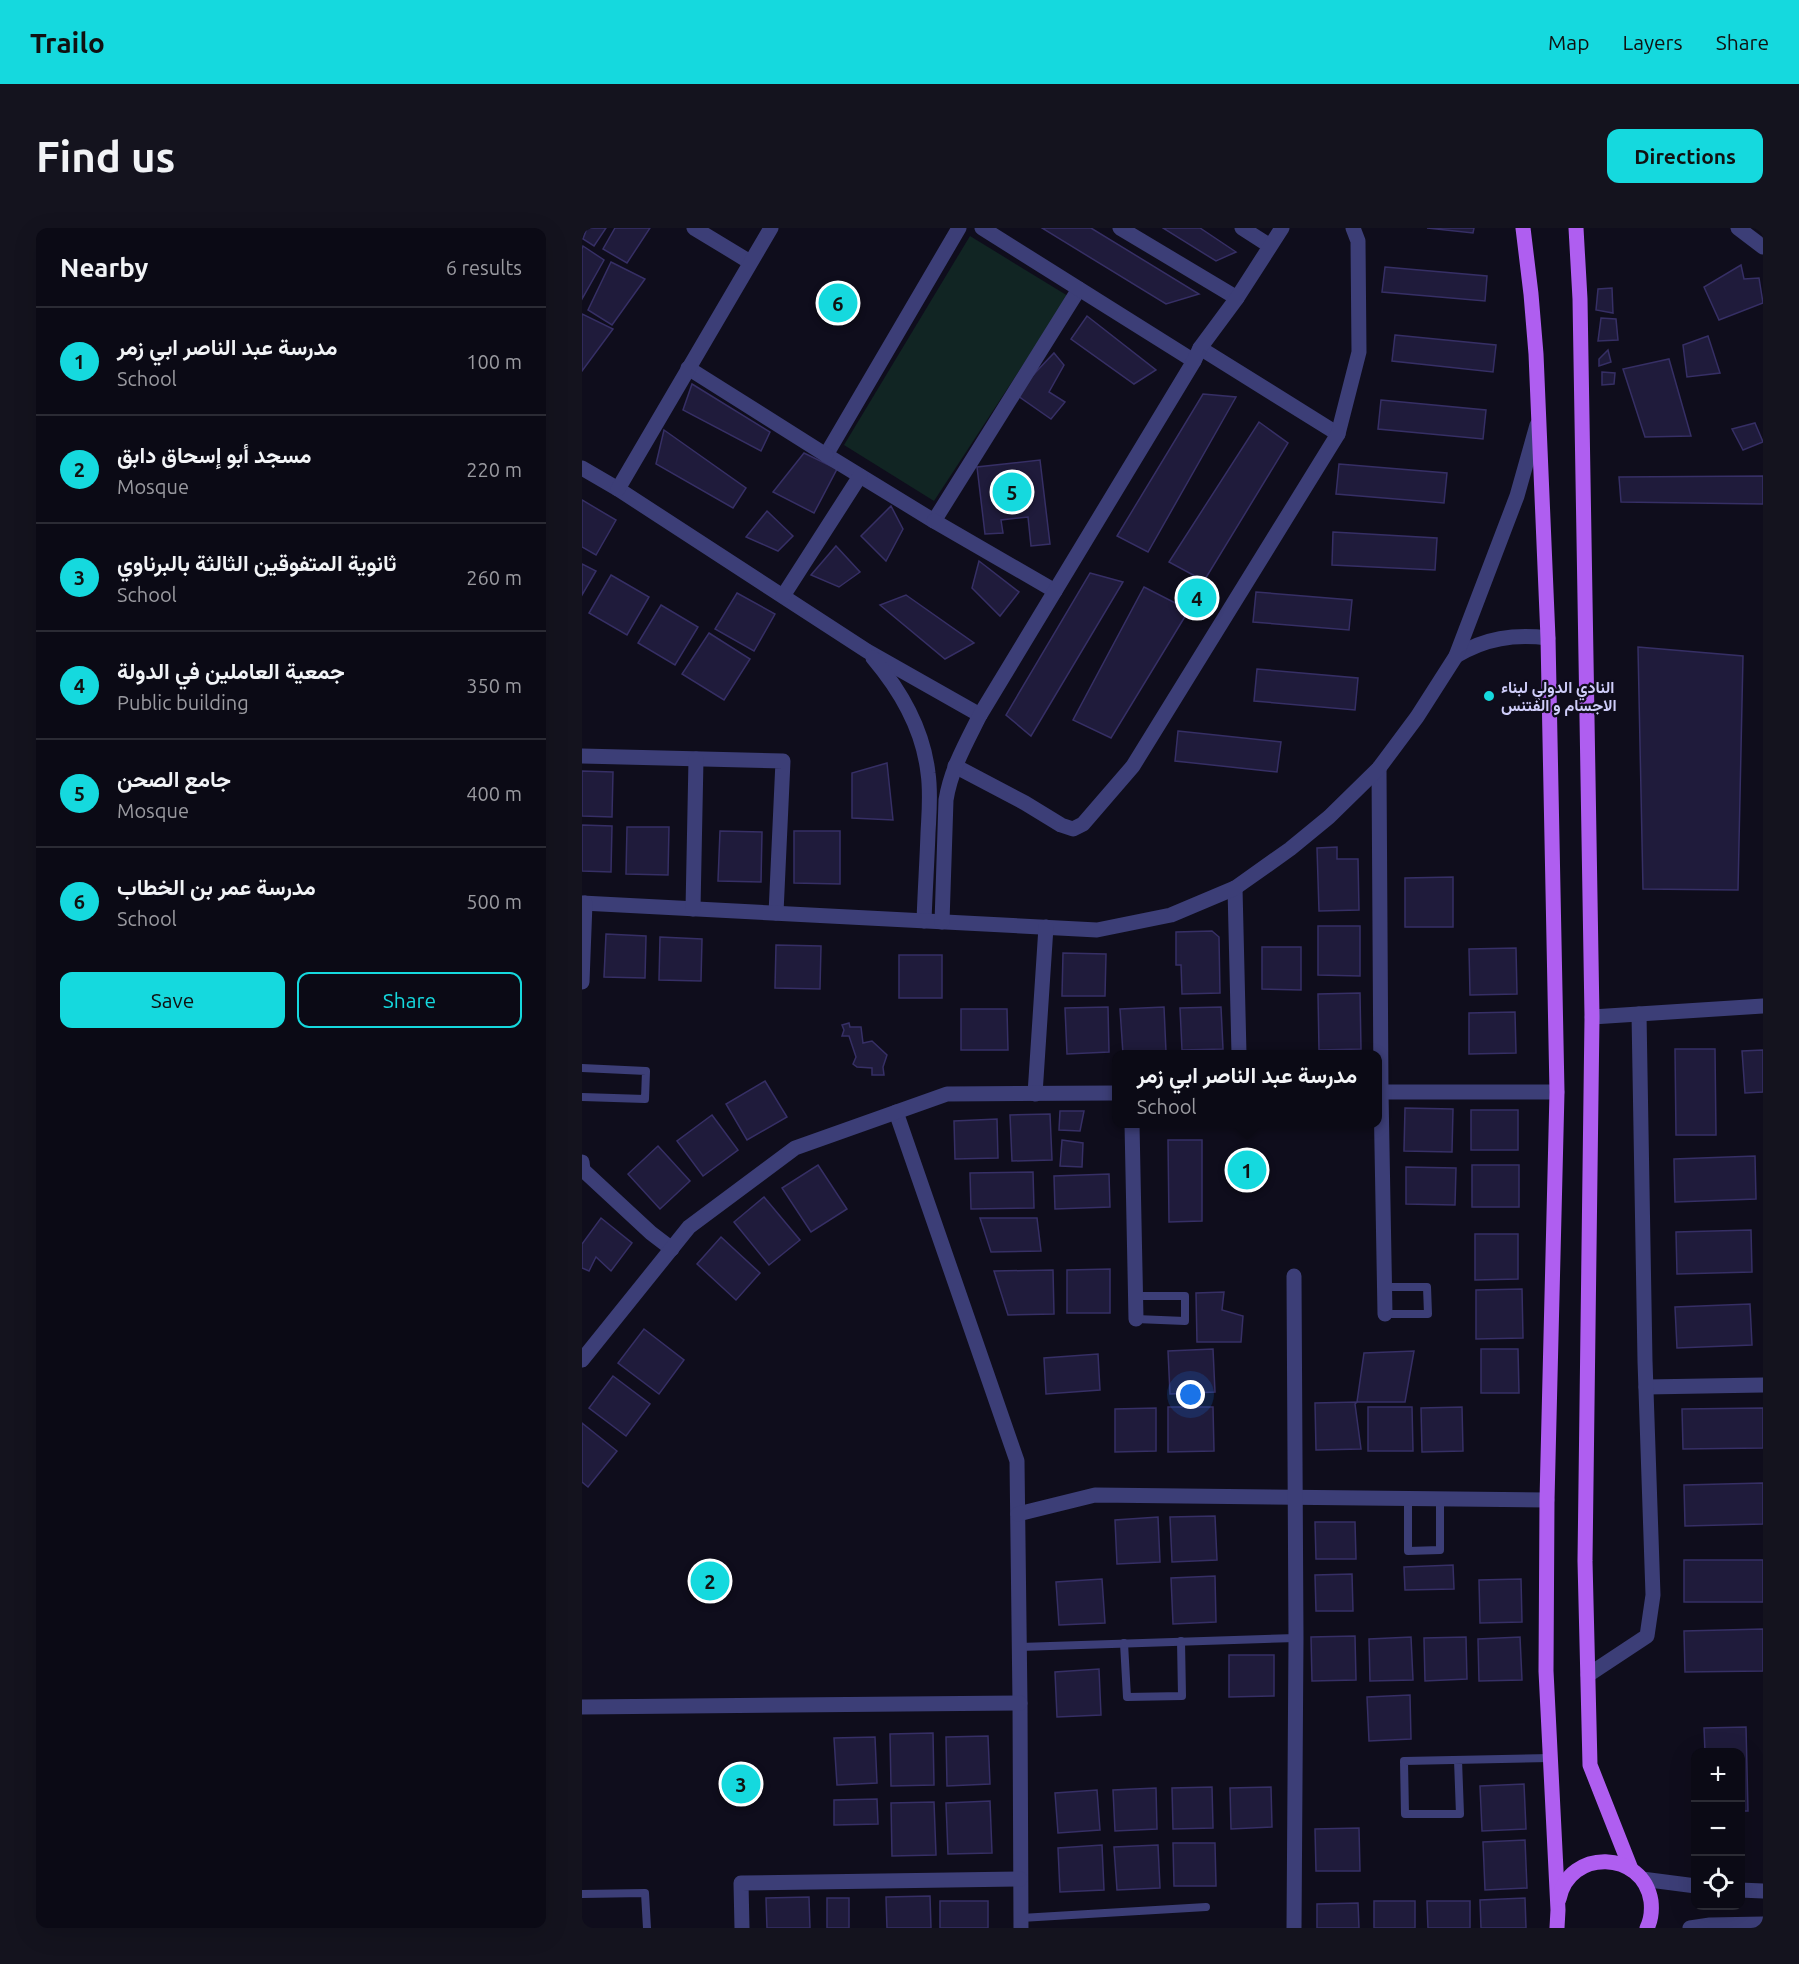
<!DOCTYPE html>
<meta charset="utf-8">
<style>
body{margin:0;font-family:Ubuntu,Vazirmatn,sans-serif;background:#14131e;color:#f1f3f6}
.controls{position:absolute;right:18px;bottom:18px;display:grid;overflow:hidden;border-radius:12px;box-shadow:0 6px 24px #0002}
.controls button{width:54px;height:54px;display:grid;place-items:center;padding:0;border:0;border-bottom:2px solid #2b2b34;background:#0b0a15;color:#f1f3f6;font:30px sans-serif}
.you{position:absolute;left:609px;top:1167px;width:21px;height:21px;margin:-15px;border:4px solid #fff;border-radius:50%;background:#1a73e8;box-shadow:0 0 0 9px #1a73e833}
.badge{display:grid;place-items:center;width:39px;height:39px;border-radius:50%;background:#15d9de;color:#111;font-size:20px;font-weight:700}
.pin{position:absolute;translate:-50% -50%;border:3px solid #fff;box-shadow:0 2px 6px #0006}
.popup{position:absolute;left:530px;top:822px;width:270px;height:78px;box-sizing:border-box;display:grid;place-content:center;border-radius:12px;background:#0b0a15;filter:drop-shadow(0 2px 4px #0005);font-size:20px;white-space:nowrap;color:#9a9aa0}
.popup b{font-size:22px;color:#f1f3f6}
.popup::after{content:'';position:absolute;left:50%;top:100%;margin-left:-12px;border:12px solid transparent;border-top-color:#0b0a15}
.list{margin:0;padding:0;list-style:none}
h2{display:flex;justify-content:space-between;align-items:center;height:78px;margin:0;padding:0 24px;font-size:26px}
h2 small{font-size:20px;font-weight:400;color:#9a9aa0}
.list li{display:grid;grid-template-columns:39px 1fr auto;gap:18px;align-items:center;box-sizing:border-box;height:108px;padding:0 24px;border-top:2px solid #2b2b34}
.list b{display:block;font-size:22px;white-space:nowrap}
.list p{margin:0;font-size:20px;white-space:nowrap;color:#9a9aa0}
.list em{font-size:20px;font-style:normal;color:#9a9aa0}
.actions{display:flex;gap:12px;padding:18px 24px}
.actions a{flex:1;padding:14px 0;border:2px solid #15d9de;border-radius:12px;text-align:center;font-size:21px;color:#15d9de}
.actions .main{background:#15d9de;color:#111}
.icon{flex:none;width:33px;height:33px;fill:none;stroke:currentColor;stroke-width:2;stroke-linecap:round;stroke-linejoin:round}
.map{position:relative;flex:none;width:1181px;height:1700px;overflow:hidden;border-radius:12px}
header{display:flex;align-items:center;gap:36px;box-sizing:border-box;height:84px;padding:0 30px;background:#15d9de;color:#111}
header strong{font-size:28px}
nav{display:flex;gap:33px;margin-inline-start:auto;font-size:21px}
.intro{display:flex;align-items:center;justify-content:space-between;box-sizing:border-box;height:144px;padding:0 36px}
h1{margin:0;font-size:42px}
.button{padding:15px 27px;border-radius:12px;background:#15d9de;color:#111;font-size:21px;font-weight:700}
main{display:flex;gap:36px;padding:0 36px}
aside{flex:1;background:#0b0a15;border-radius:12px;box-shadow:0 6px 24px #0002}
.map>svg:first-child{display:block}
.green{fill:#112523}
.building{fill:#1f1b3b;stroke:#362f65;stroke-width:1.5}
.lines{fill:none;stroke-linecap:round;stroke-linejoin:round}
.service{stroke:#3c3e77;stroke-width:8}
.minor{stroke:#3c3e77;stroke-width:15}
.tertiary{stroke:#3c3e77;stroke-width:15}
.primary{stroke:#af5ef0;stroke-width:15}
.poi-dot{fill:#15d9de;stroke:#0f0d1c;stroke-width:2}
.labels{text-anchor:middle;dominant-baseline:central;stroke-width:4.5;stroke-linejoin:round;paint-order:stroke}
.poi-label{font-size:16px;font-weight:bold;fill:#cfcdfa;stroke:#0f0d1c;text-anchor:start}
</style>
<header>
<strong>Trailo</strong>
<nav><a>Map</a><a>Layers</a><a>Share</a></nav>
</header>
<div class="intro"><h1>Find us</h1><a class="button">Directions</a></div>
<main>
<aside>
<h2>Nearby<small>6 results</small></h2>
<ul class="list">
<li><span class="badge">1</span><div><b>مدرسة عبد الناصر ابي زمر</b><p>School</p></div><em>100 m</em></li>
<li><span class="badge">2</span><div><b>مسجد أبو إسحاق دابق</b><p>Mosque</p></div><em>220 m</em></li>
<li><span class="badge">3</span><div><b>ثانوية المتفوقين الثالثة بالبرناوي</b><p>School</p></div><em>260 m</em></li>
<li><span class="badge">4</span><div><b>جمعية العاملين في الدولة</b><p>Public building</p></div><em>350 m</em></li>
<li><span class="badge">5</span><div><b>جامع الصحن</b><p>Mosque</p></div><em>400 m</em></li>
<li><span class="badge">6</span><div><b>مدرسة عمر بن الخطاب</b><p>School</p></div><em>500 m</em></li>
</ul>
<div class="actions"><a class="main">Save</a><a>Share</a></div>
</aside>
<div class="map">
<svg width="1181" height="1700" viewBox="0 0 1181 1700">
<rect width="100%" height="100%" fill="#0f0d1c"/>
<path class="green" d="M388,8L486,68L352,273L262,217Z"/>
<g class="building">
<path d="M5,0H24L12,18L1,11Z"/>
<path d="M33,0H68L45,35L21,21Z"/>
<path d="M460,0H509L617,66L584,76Z"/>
<path d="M581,0H618L654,24L634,33Z"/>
<path d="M845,0H892L891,5Z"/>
<path d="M1,18L22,32L0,71V21Z"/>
<path d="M29,34L63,51L30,97L6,82Z"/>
<path d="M1159,37L1162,51L1177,50L1181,75L1137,92L1122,59Z"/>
<path d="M803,39L905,48L903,73L800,64Z"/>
<path d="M1030,60L1031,85L1014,82L1016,61Z"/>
<path d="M0,86L31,101L0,143Z"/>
<path d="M505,88L574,142L552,156L489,111Z"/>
<path d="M1019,90L1034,91L1036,112L1016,113Z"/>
<path d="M813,107L914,117L911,144L810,133Z"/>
<path d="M1126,108L1138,145L1105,149L1101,117Z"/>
<path d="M1026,122L1029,134L1017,138V131Z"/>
<path d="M472,125L482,137L467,164L483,174L469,191L433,166Z"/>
<path d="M1087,131L1109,208L1063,209L1041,141Z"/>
<path d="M1020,144L1033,145L1032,156L1020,157Z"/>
<path d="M110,156L188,204L179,223L101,182Z"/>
<path d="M621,166L654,169L566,324L535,308Z"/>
<path d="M799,172L904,182L901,211L796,201Z"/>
<path d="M677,194L706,215L622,353L587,334Z"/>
<path d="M1173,195L1181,214L1161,222L1150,201Z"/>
<path d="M82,202L164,260L151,280L74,236Z"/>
<path d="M222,225L255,241L232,285L191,264Z"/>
<path d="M458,232L468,316L449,318L446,289L419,292L421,305L403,306L395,239Z"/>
<path d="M757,236L865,245L862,275L754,266Z"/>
<path d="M1181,248V276L1039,274L1037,249Z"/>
<path d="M0,272L34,292L14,327L0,319Z"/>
<path d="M309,278L321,301L304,333L279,308Z"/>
<path d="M185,283L211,308L196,323L164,309Z"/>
<path d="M751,304L855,310L853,342L750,337Z"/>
<path d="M254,318L278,344L257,359L229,347Z"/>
<path d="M397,333L437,364L418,388L390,360Z"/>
<path d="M0,336L14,343L0,367Z"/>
<path d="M508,345L541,354L449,508L424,487Z"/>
<path d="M29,347L67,369L45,407L7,385Z"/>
<path d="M562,359L607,382L529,510L491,492Z"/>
<path d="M674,364L770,372L767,402L671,394Z"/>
<path d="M155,365L193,386L172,423L133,401Z"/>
<path d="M324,367L392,415L363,431L298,377Z"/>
<path d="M79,377L116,399L93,437L56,415Z"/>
<path d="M127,405L168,431L142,472L100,446Z"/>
<path d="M1056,419L1161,428L1156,662L1061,661Z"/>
<path d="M675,441L776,450L773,482L672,473Z"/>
<path d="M596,503L699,514L695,544L593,533Z"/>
<path d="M305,535L311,592L270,590V545Z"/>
<path d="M0,543L31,544L30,589L0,588Z"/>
<path d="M0,597L30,598L29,644L0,643Z"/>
<path d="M45,599H87L86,647L44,646Z"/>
<path d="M138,603L180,604L179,654L136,653Z"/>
<path d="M212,603H258V656L212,655Z"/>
<path d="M755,619V631H776L777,682L737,683L735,620Z"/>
<path d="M871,649V699H823V650Z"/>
<path d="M736,698H778V748L736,747Z"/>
<path d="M630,703L637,709L638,765L600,766L599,737H594V704Z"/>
<path d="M24,706L64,708L63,750L22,749Z"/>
<path d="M78,709L120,711L119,753L77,752Z"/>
<path d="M194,717L239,718L238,761L193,760Z"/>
<path d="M680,719H719V762L680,761Z"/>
<path d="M934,720L935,766L888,767L887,721Z"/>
<path d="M481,725L524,726L523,768H480Z"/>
<rect x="317" y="727" width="43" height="43"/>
<path d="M778,765L779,821L737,822L736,766Z"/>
<path d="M526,779L527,824L485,826L483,780Z"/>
<path d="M582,779L584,824L541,826L538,781Z"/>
<path d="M639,779L641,821L600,822L598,780Z"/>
<path d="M379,781H425L426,822H379Z"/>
<path d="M933,784L934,825L887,826V785Z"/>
<path d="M267,795L268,799H279L281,815L290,813L305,827L301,839L302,847H290V840L275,839L271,836L274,829L267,808H260L262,802L260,797Z"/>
<path d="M1093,821H1133L1134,907H1094Z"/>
<path d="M1181,822V864L1163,865L1160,823Z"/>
<path d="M183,853L205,889L165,912L144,876Z"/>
<path d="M823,880L871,881L870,924L822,923Z"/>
<rect x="889" y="882" width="47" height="40"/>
<path d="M478,883H502L498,903L477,902Z"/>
<path d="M468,886L470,932L430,933L428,887Z"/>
<path d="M130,887L156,922L121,948L95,913Z"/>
<path d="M415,891L416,930L373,931L372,893Z"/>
<path d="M480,912L501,915L500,939L478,938Z"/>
<path d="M586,912H620V993L587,994Z"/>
<path d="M76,918L108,953L78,981L46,946Z"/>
<path d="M1173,928L1174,971L1093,974L1092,931Z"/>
<path d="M236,937L265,981L229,1004L200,960Z"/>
<rect x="890" y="937" width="47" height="42"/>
<path d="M824,939L874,940L873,977L824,976Z"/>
<path d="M451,944L452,980L389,981L388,945Z"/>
<path d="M527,946L528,979L473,981L472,948Z"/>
<path d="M182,969L218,1012L187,1037L152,994Z"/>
<path d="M19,990L50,1015L29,1043L14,1029L7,1043L0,1040V1016Z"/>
<path d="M398,990H455L459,1023L409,1024Z"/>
<path d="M1169,1002L1170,1044L1095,1046L1094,1004Z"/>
<path d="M893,1006H936V1051L893,1052Z"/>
<path d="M139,1009L178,1045L154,1072L115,1036Z"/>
<path d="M528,1041V1085H485V1042Z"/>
<path d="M471,1042L472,1086L426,1087L412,1043Z"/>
<path d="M940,1061L941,1110L894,1111V1062Z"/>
<path d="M642,1064L640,1082L661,1088L659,1114H615L614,1065Z"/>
<path d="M1168,1076L1170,1117L1095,1120L1093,1079Z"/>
<path d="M62,1101L102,1132L77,1166L36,1135Z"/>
<path d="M631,1121L633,1164L588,1166L586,1123Z"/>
<path d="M899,1121H936L937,1165H899Z"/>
<path d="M832,1123L823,1174H775L782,1125Z"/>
<path d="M516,1126L518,1162L464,1166L462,1130Z"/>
<path d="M31,1148L68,1176L44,1208L7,1180Z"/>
<path d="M775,1174L773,1176L779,1221L734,1222L733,1175Z"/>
<path d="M586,1179H631L632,1223L586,1224Z"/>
<path d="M786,1179H830L831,1223H786Z"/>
<path d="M880,1179L881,1223L840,1224L839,1180Z"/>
<path d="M574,1180V1223L533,1224V1181Z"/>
<path d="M1181,1180V1220L1101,1221L1100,1181Z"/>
<path d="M0,1195L35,1223L6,1259L0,1254Z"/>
<path d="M1181,1255V1296L1103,1298L1102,1257Z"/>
<path d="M633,1288L635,1332L590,1334L588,1289Z"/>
<path d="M576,1289L578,1334L535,1336L533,1292Z"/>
<path d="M733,1294H773L774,1331H734Z"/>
<rect x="1102" y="1332" width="79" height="42"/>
<path d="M871,1337L872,1361L823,1362L822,1339Z"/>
<path d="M770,1346L771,1383H734L733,1347Z"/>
<path d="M633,1348L634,1394L591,1396L589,1350Z"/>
<path d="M520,1351L523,1395L477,1397L474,1354Z"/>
<path d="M939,1351L940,1394L898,1395L897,1352Z"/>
<path d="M1181,1401V1443L1103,1444L1102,1403Z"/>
<path d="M773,1408L774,1452L730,1453L729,1409Z"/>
<path d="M829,1409L831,1452L788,1453L787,1411Z"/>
<path d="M884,1409L885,1451L843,1453L842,1410Z"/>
<path d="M938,1409L940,1452L897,1453L896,1411Z"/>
<path d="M647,1427H692V1468L647,1469Z"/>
<path d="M517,1441L519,1487L475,1489L473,1444Z"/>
<path d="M828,1467L829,1511L787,1513L785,1469Z"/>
<path d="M1164,1499L1166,1583H1158V1524H1123L1122,1500Z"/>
<path d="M351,1505L352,1557L309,1558L308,1506Z"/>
<path d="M406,1508L408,1556L365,1558L364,1509Z"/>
<path d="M293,1509L295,1555L255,1557L252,1510Z"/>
<path d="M942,1556L944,1601L900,1603L898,1558Z"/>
<path d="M630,1559L631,1600L591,1601L590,1560Z"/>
<path d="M689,1559L690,1599L649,1601L648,1560Z"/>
<path d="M574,1560L575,1601L533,1603L531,1562Z"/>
<path d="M515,1562L518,1602L476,1605L473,1565Z"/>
<path d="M295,1571L296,1596L252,1597V1572Z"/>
<path d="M408,1573L410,1625L366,1626L364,1575Z"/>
<path d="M352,1574L354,1627L310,1628L309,1575Z"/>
<path d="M777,1600L778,1643H734L733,1601Z"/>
<path d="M943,1612L945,1660L903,1662L901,1614Z"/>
<path d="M591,1615H633L634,1658H592Z"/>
<path d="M520,1617L522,1662L478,1664L476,1620Z"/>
<path d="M576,1617L578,1660L535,1662L532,1619Z"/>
<path d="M348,1668L349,1700H305L304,1669Z"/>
<path d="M227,1669L228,1700H185L184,1670Z"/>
<rect x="245" y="1670" width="22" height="30"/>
<path d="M943,1670L944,1700H899L898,1672Z"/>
<rect x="358" y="1673" width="48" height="27"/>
<rect x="792" y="1673" width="41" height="27"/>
<path d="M845,1673H888V1700H846Z"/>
<path d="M776,1675L777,1700H735V1676Z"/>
</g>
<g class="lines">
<g class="service">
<path d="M0,840L64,843L63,871L0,869"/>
<path d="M802,1059H845L846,1086H803"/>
<path d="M554,1068H603V1093L554,1091"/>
<path d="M826,1270V1323L858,1322V1271"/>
<path d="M542,1415L545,1469L600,1468L599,1413"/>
<path d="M438,1419L714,1410"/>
<path d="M876,1532L878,1586H823L822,1533L969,1530"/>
<path d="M0,1666L63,1665L65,1700"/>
<path d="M439,1690L624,1679"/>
</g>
<g class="minor">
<path d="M112,0L168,34"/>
<path d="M377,0L244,227L352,293L497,61"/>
<path d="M400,0L612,133"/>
<path d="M538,0L655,70"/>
<path d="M660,0L688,18"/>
<path d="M1156,0L1181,19"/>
<path d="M618,120L756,206"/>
<path d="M106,140L244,227"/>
<path d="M0,240L36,261L285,423L398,487"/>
<path d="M36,261L189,0"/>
<path d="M352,293L473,363"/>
<path d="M201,368L278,248"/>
<path d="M874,428C903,410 932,406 966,410"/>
<path d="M291,430C319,463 341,501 346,545C349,565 347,585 346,605C345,634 343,664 342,693"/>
<path d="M0,528L201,533L194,685"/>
<path d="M373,538L443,575L479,597L491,601L501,596L551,538L756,206L777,124L776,13L771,0"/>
<path d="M797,540L799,864L803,1086"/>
<path d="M653,660L657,826"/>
<path d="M0,675L515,702L589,687L653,660L708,621L747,589L797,540L835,489L874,428L935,268L955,197"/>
<path d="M111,681L114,531"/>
<path d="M360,694L364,572C369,541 384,515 398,487L612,133L618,120L655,70L700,0"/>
<path d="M0,754L3,675"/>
<path d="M795,864H975"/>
<path d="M453,866L464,699"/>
<path d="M314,884L435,1233L438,1475L439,1700"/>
<path d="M550,896L554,1091"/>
<path d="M0,934L1,942L69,1005L90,1021"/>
<path d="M0,1132L107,999L213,920L365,866L534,865"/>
<path d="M1064,1159L1181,1157"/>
<path d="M436,1286L513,1267L965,1272"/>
<path d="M1006,1447L1065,1408L1071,1367L1063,1133L1057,786"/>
<path d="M0,1479L438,1475"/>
<path d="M160,1700L159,1655L438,1651"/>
<path d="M712,1700L714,1410L712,1048"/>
</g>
<g class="tertiary">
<path d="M1010,789L1181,778"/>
<path d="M1060,1651L1114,1658"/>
<path d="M1158,1662L1181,1663"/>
<path d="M1108,1700L1128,1697L1181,1696"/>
</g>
<g class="primary">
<path d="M941,0L949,66L954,126L966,410L975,864L965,1272L964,1443L976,1682L975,1700"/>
<path d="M994,0L998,71L1010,789L1003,1333L1008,1537L1049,1641"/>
<path d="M977,1671C987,1620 1061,1622 1069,1673C1070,1682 1069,1692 1065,1700"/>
</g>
</g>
<circle class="poi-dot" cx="907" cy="468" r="6"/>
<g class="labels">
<g class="poi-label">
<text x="919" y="459">النادي الدولي لبناء<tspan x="919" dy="18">الاجسام و الفتنس</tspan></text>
</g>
</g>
</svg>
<div class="controls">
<button>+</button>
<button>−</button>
<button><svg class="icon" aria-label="locate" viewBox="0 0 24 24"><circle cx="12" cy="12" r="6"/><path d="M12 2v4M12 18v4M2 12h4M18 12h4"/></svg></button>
</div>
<div class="you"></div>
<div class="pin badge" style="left:665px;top:942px">1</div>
<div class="popup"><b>مدرسة عبد الناصر ابي زمر</b>School</div>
<div class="pin badge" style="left:128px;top:1353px">2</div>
<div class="pin badge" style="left:159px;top:1556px">3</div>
<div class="pin badge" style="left:615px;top:370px">4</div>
<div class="pin badge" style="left:430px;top:264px">5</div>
<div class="pin badge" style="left:256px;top:75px">6</div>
</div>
</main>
